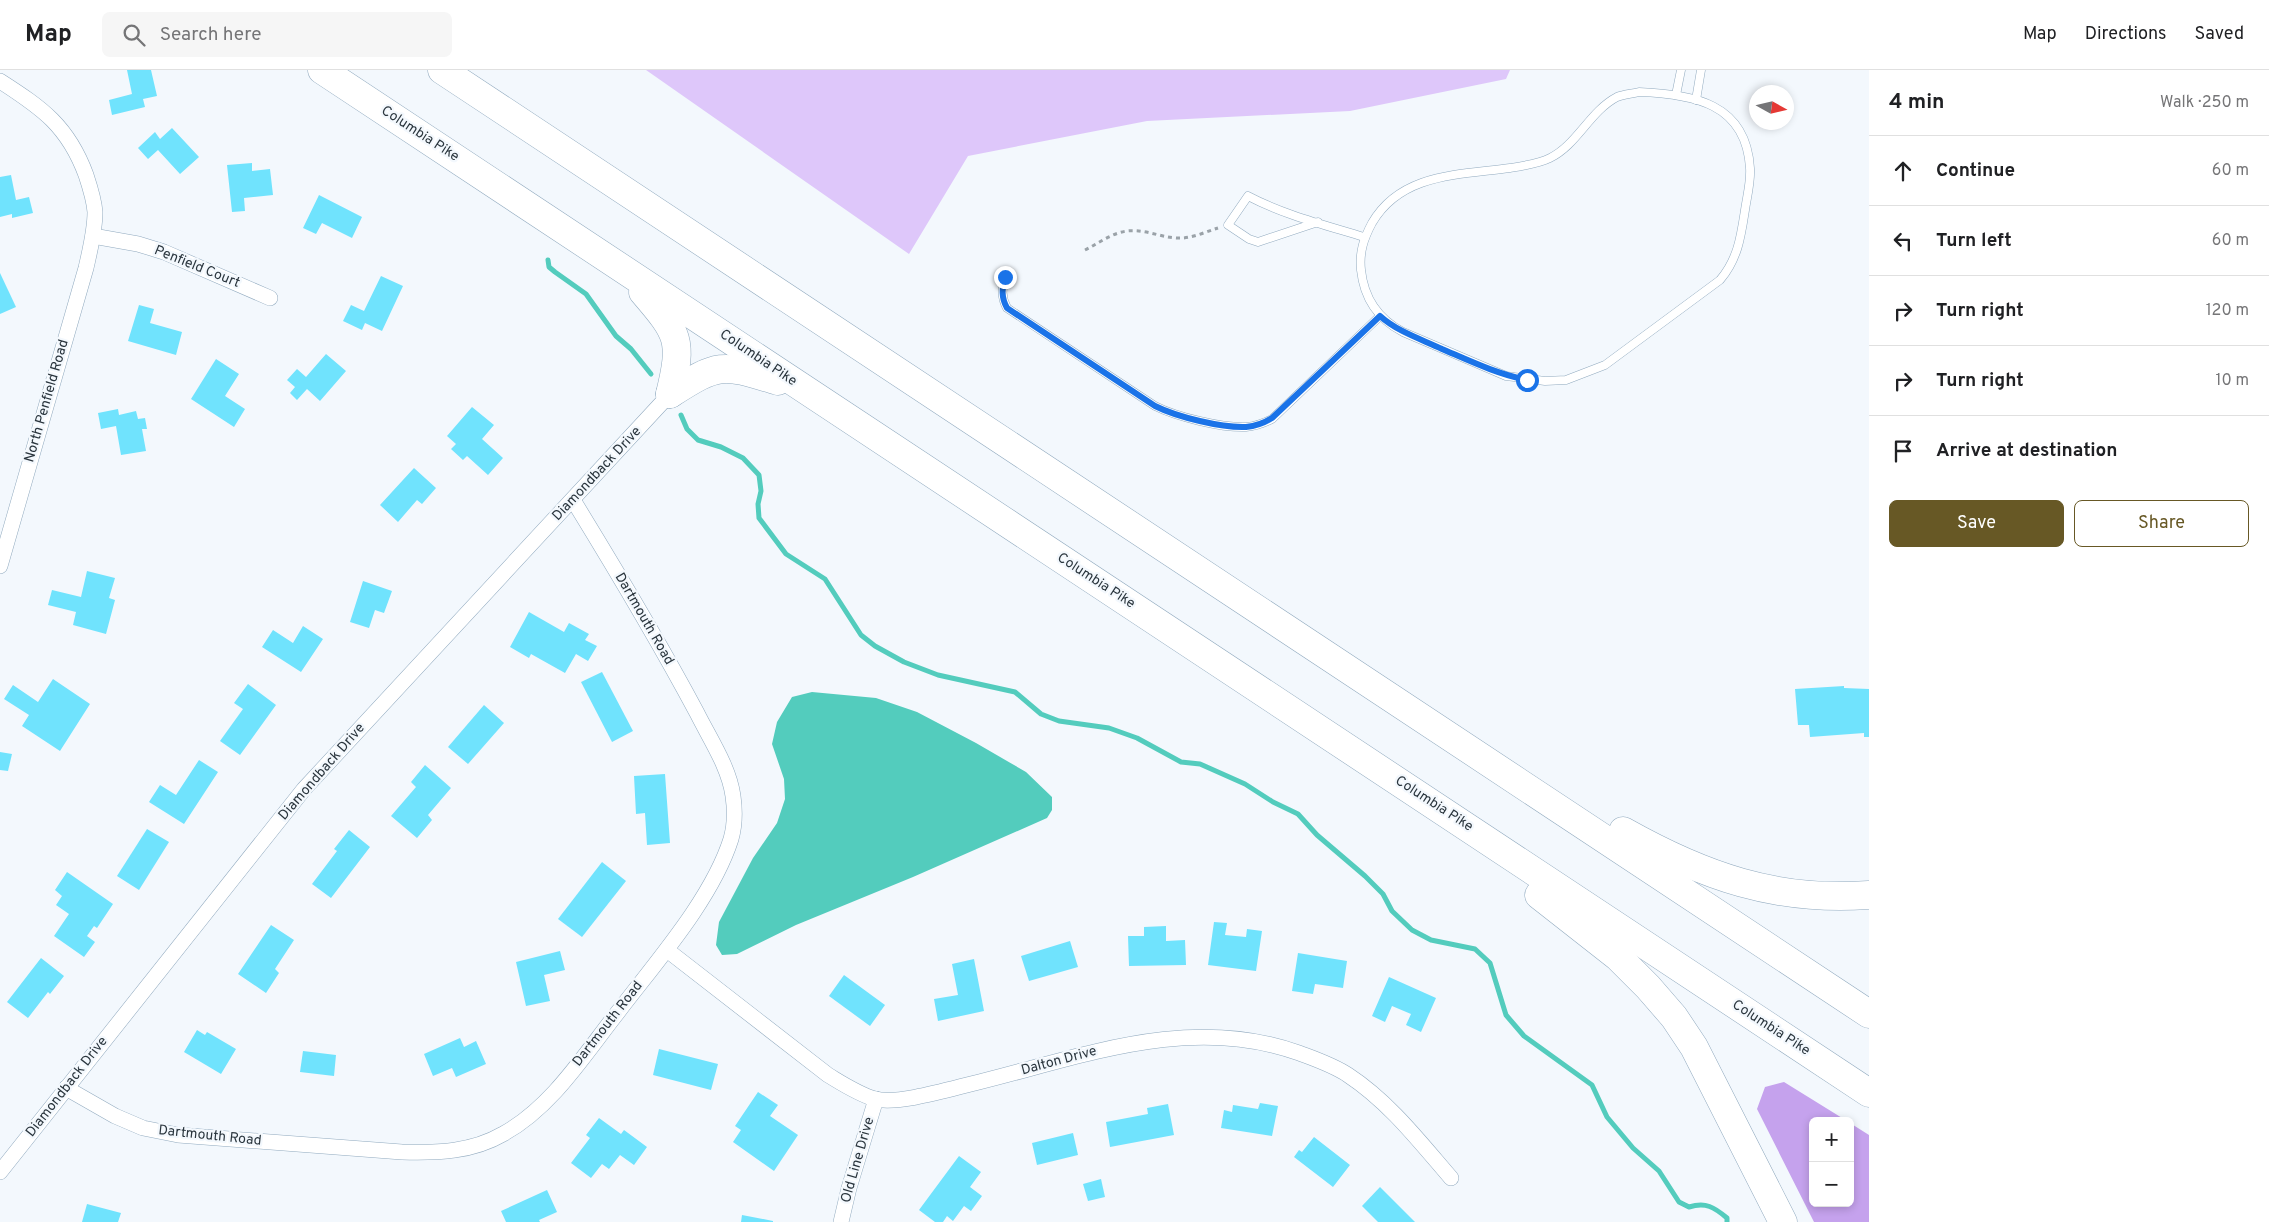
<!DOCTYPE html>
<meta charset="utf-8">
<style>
body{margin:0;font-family:Overpass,sans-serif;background:#f6f6f6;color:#202124}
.controls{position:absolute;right:15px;bottom:15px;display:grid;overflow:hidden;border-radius:8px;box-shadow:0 2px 8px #0003}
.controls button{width:45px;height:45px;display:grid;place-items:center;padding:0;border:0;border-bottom:1px solid #e0e0e0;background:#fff;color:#202124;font:25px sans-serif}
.compass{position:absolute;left:1749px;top:15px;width:45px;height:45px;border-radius:50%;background:#fff;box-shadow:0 2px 8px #0003;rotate:98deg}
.stop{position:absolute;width:15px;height:15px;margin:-11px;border:4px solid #1a73e8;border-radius:50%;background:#fff}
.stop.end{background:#1a73e8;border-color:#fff;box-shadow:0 1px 5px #0008}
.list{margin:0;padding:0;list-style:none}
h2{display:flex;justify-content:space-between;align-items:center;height:65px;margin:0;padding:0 20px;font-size:21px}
h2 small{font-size:16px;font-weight:400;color:#757577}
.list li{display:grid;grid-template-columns:32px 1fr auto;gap:15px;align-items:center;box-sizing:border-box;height:70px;padding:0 20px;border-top:1px solid #e0e0e0}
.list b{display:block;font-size:19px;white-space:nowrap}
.list em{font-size:16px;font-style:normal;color:#757577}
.actions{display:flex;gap:10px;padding:15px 20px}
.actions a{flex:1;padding:11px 0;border:1px solid #675825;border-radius:8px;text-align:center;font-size:18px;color:#675825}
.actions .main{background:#675825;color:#fff}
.icon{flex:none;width:28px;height:28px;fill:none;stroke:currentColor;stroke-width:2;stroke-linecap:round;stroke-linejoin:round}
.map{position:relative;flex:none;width:1869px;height:1152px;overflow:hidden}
header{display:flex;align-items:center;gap:30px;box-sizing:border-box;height:70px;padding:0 25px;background:#fff;border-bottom:1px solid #e0e0e0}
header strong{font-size:24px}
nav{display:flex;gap:28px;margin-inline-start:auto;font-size:18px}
.search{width:350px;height:45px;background:#f6f6f6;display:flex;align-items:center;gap:12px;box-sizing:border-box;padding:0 18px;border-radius:8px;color:#757577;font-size:19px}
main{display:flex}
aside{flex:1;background:#fff}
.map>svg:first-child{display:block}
.green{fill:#dec7fa}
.forest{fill:#c5a2ed}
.water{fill:#53ccbd}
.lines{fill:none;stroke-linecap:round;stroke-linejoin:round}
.stream{stroke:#53ccbd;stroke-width:5}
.building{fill:#70e3fd}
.lane-casing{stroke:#91aabf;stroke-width:9}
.street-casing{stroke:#91aabf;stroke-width:16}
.highway-casing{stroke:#91aabf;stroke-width:29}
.path{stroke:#9aa2a8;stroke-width:3;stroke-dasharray:4 4;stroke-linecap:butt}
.lane{stroke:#fff;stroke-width:8}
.street{stroke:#fff;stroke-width:15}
.highway{stroke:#fff;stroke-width:28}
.route{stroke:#1a73e8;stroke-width:6}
.labels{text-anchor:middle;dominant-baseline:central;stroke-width:4.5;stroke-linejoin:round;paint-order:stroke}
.street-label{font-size:14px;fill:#2a353d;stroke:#f3f8fd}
</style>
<header>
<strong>Map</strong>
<div class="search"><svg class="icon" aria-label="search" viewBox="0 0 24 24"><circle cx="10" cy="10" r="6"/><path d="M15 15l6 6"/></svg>Search here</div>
<nav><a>Map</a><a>Directions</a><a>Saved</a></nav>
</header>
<main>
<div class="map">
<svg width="1869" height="1152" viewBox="0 0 1869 1152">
<rect width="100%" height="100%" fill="#f3f8fd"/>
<path class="green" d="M646,0H1510L1506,9L1350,41L1147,51L968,86L909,184Z"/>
<path class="forest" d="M1784,1012L1847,1051H1813V1133H1850V1053L1869,1065V1152H1814L1757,1039L1765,1017Z"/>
<path class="water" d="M812,622L876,628L917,642L976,673L1026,702L1052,727V740L1047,748L913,807L796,855L737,884L722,885L716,875L719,852L753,788L777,753L785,729L784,709L772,674L777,652L792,627Z"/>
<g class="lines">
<g class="stream">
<path d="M548,190L549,197L555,202L586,224L616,266L631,279L651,304"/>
<path d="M681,345L687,359L698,370L721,377L743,388L759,405L761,421L758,434L759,448L786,484L825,509L861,565L875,576L904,592L938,605L1015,622L1041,644L1059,651L1109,658L1137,668L1181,692L1200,694L1245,714L1273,732L1298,744L1317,765L1365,806L1383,824L1392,841L1412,860L1431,870L1475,879L1490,893L1506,945L1524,966L1592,1015L1607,1047L1633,1078L1659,1101L1679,1132L1689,1137C1706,1132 1714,1137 1727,1148V1152"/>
</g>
</g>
<g class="building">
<path d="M127,0H151L157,26L143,29L145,37L112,45L109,30L132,24Z"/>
<path d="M172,58L199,87L180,104L158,80L148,89L138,78L155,62L160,69Z"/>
<path d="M252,93V101L270,99L273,125L244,128L245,141L232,142L227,95Z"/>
<path d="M11,105L16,130L29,127L33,143L12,148V144L0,147V107Z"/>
<path d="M319,125L362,147L352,168L322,153L316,164L303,158Z"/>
<path d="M0,203L16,237L0,244Z"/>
<path d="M381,206L403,216L382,261L365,253L362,260L343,251L351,235L364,241Z"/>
<path d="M139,235L154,239L150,253L182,262L176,285L128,271Z"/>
<path d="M326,284L346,301L320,331L307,319L297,330L290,323L295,317L287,310L297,299L306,307Z"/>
<path d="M216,289L239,304L225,326L245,339L234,357L191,329Z"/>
<path d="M472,337L494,355L482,369L503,388L488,405L467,386L463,390L451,379L456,374L447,366Z"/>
<path d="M118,339L119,345L136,341L138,349L145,348L147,359H142L146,381L121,385L116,356L101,359L98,343Z"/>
<path d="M414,398L436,418L422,434L417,430L398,452L380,435Z"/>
<path d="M87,501L115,508L109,528L115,530L106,564L73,555L76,542L48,535L52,520L81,527Z"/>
<path d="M363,511L392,521L384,543L375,540L369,558L350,552Z"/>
<path d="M529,542L564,562L569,553L589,564L585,570L597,576L588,591L576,584L565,603L531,584L529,588L510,577Z"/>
<path d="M303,556L323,569L301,602L262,577L273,560L293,573Z"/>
<path d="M602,602L633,661L612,672L581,612Z"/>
<path d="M53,609L90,634L60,681L22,656L29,645L4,629L13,615L38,632Z"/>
<path d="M248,614L276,635L240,685L220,671L243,639L234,633Z"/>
<path d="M1844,616V618L1869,619V667H1864V663L1810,667L1809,655H1798L1795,619Z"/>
<path d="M484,635L504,653L468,694L448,677Z"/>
<path d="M0,682L12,684L8,701L0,700Z"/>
<path d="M199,690L218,702L184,754L149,732L160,715L176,725Z"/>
<path d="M425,695L451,718L428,745L432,750L417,768L391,746L416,717L411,712Z"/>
<path d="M665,704L670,773L647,775L645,743L636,744L634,706Z"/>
<path d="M147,759L169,772L139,820L117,806Z"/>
<path d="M349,760L370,777L331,828L312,814L337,781L334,779Z"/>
<path d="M602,792L626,811L582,867L558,849Z"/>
<path d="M67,802L113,834L97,858L94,856L87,866L95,872L84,887L54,866L69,844L56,835L62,826L55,820Z"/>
<path d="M1214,852L1227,853L1225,865L1246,867L1247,859L1262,861L1256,901L1208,895Z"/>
<path d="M271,855L294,870L275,899L279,903L266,923L238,904Z"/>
<path d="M1166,856V871L1185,870L1186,895L1129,896L1128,866H1144V857Z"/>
<path d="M1070,871L1078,897L1029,911L1021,886Z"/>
<path d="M560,881L565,900L544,905L550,931L526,936L516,892Z"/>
<path d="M1298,883L1347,891L1343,918L1315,914L1313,924L1292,921Z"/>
<path d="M41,888L64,906L50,924L48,922L28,948L7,932Z"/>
<path d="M974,889L984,941L938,951L934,929L958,925L952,894Z"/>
<path d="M844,905L885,935L870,956L829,926Z"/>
<path d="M1389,907L1436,928L1421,962L1406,955L1411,944L1392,936L1385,952L1372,946Z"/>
<path d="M197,960L205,965L207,962L236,979L221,1004L184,982Z"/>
<path d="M460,968L464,977L476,971L486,994L456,1007L452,998L433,1006L424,984Z"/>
<path d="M659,979L718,994L711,1020L653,1005Z"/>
<path d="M303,981L336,985L334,1006L300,1002Z"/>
<path d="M758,1022L778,1035L770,1046L798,1065L774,1101L733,1072L741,1060L735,1056Z"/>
<path d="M1260,1033L1278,1036L1272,1066L1221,1058L1224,1040L1232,1042L1233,1035L1258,1039Z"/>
<path d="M1168,1034L1174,1065L1110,1077L1106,1052L1148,1044L1147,1038Z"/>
<path d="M599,1048L621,1064L624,1060L647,1077L634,1095L620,1085L609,1099L602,1094L591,1108L571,1093L590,1068L586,1065Z"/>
<path d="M1073,1063L1078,1085L1037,1095L1032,1073Z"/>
<path d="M1314,1067L1350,1095L1333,1117L1294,1087L1299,1080L1302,1082Z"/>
<path d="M959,1086L981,1102L970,1117L982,1126L971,1141L964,1136L953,1151L947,1146L943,1152H935L919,1140Z"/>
<path d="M1101,1109L1105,1127L1088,1131L1083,1114Z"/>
<path d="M1380,1117L1415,1152H1378L1362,1136Z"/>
<path d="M547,1120L557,1142L539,1150L540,1152H506L501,1141Z"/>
<path d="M87,1134L121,1143L118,1152H82Z"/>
<path d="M742,1145L773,1151V1152H741Z"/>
</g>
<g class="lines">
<g class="lane-casing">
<g id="lane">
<path d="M1639,22C1693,24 1746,33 1750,98C1751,112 1747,126 1745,140C1741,166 1738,189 1720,210L1605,295L1566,310L1545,311L1506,306L1403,262C1378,249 1364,228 1361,200C1359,182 1364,168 1372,153C1401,103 1459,105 1510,98C1523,96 1538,94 1550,88C1577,75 1590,41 1617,27C1624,24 1632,24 1639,22Z"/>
<path d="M1676,25L1681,0"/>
<path d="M1696,30L1701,0"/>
<path d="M1318,152L1258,172L1249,169L1228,155L1248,126C1284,145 1325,155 1364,167"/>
<path d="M1005,207C1002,219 1001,227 1007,238L1155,336C1177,347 1222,358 1246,357C1256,356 1264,353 1272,349L1380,246"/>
</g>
</g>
<g class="street-casing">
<g id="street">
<path d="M0,11C42,38 68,56 86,105C90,117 94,129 95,142C95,161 90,180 86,198L0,496"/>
<path d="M93,166L138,174L164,182L270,228"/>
<path d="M667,880L828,1005C843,1014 858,1024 875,1029C899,1035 953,1018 979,1012C1084,986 1191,944 1299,983C1315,989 1333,995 1348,1005C1389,1032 1419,1071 1451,1108"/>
<path d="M66,1018L115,1046L143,1058L178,1065L402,1082C438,1083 472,1082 503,1064C552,1037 584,985 618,942C656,892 712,829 731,769C735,755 735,740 733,726C729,697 710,669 697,643C658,570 616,500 573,430"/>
<path d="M0,1102L304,719L670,324"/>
<path d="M841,1152L849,1118L876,1029"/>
</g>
</g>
<g class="highway-casing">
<g id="highway">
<path d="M322,0L1869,1023"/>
<path d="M442,0L1869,944"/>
<path d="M643,222C679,264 683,270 670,324"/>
<path d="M670,324C720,292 722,294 778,311"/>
<path d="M1623,761C1703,806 1776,832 1869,825"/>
<path d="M1539,825L1618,887L1648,917L1674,947L1694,977L1783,1152"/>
</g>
</g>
<path class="path" d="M1085,180C1099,173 1112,163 1127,161C1145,159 1159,167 1177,168C1191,169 1205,162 1218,158"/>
<use href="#lane" class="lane"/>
<use href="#street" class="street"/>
<use href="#highway" class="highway"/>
</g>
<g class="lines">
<path class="route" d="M1005,207C1002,219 1001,227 1007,238L1155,336C1177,347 1222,358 1246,357C1256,356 1264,353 1272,348L1380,246C1398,262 1421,269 1442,279C1470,291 1497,304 1527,310"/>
</g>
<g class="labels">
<g class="street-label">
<text transform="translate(420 64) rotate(33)">Columbia Pike</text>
<text transform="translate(197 197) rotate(22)">Penfield Court</text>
<text transform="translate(758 288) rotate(34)">Columbia Pike</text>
<text transform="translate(47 331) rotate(-74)">North Penfield Road</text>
<text transform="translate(597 404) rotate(-47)">Diamondback Drive</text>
<text transform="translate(1096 511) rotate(33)">Columbia Pike</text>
<text transform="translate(644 549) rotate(60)">Dartmouth Road</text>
<text transform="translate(322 702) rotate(-49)">Diamondback Drive</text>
<text transform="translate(1434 734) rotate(33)">Columbia Pike</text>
<text transform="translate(608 954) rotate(-52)">Dartmouth Road</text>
<text transform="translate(1771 958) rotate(33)">Columbia Pike</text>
<text transform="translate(1059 991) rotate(-15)">Dalton Drive</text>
<text transform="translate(67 1017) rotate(-52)">Diamondback Drive</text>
<text transform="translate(210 1066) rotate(6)">Dartmouth Road</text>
<text transform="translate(858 1090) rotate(-74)">Old Line Drive</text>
</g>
</g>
</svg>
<div class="controls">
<button>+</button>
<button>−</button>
</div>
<svg class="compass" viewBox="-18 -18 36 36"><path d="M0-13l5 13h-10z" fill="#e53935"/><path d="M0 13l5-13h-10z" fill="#757577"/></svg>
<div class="stop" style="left:1527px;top:310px"></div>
<div class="stop end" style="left:1005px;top:207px"></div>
</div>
<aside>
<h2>4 min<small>Walk · 250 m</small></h2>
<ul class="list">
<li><svg class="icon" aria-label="ahead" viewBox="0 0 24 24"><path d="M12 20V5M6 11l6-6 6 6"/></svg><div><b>Continue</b></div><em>60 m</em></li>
<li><svg class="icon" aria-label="left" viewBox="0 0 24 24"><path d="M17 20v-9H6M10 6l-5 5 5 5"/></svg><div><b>Turn left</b></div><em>60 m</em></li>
<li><svg class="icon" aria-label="right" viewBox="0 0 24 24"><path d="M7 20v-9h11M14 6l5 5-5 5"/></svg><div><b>Turn right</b></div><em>120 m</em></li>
<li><svg class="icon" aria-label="right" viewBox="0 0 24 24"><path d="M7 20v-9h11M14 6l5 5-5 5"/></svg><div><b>Turn right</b></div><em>10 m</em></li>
<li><svg class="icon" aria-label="arrive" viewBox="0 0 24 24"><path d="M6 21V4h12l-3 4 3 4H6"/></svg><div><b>Arrive at destination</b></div></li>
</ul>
<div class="actions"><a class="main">Save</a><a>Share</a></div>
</aside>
</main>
